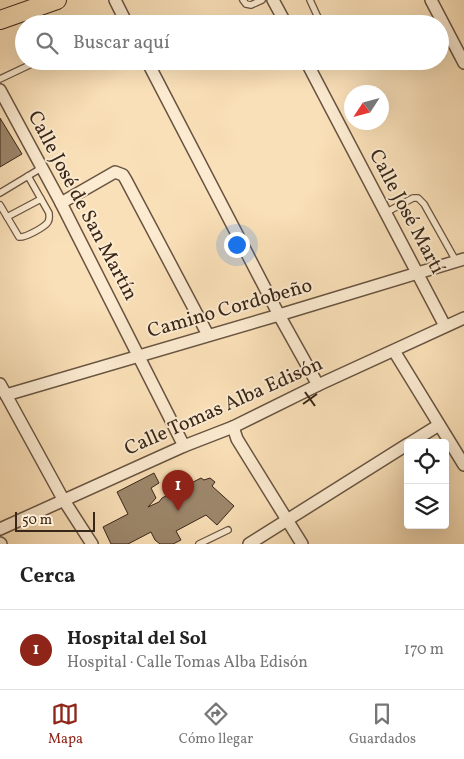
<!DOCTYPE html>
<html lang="es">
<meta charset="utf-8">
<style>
body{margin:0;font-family:Vollkorn,serif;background:#f6f6f6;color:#222}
.controls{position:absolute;right:15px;bottom:15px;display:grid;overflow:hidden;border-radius:5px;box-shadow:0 5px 20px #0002}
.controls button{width:45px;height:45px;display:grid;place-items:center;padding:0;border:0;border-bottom:1px solid #e0e0e0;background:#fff;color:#222;font:25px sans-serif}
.compass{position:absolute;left:344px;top:85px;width:45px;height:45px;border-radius:50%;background:#fff;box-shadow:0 5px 20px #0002;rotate:234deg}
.scale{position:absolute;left:15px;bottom:12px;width:80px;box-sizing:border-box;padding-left:5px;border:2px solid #382619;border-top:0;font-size:14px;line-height:18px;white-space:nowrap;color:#382619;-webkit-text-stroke:4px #fcebd1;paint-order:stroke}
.you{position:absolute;left:236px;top:244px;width:18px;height:18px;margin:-12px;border:4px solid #fff;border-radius:50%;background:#1a73e8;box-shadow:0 0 0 8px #1a73e833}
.badge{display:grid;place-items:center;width:32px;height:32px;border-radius:50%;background:#8f2418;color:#fff;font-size:16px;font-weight:700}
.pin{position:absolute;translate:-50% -41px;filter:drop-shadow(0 1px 2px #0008)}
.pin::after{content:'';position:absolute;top:26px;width:18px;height:15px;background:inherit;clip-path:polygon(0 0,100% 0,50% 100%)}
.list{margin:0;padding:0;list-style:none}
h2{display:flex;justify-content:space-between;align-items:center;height:65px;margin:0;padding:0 20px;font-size:21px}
h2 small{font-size:16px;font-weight:400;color:#767676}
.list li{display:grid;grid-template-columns:32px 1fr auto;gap:15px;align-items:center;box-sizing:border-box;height:80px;padding:0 20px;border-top:1px solid #e0e0e0}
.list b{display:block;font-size:19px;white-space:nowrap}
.list p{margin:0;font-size:16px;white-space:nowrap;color:#767676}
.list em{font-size:16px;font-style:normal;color:#767676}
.icon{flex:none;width:28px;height:28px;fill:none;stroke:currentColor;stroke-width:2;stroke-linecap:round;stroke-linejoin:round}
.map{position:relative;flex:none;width:464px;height:544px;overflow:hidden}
.search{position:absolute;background:#fff;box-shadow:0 5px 20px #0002;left:15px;right:15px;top:15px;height:55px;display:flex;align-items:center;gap:12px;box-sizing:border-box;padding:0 18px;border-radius:28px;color:#767676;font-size:19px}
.sheet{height:145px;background:#fff}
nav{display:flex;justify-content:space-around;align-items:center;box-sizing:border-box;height:70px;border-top:1px solid #e0e0e0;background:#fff;font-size:14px;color:#767676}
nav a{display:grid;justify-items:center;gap:2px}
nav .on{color:#8f2418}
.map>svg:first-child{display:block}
.building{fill:#9d876c;stroke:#382619}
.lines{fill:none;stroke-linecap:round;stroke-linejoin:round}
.service-casing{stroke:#685441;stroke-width:8}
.minor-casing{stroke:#685441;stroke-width:14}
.primary-casing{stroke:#382619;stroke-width:20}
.service{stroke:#fcebd1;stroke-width:5.5}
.minor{stroke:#fcebd1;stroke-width:11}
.primary{stroke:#fae0b8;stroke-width:18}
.ticks{fill:none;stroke:#382619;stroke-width:2}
.labels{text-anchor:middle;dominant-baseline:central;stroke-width:4;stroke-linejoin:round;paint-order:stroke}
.street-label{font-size:20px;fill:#382619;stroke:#fcebd1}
</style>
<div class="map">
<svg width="464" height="544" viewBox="0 0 464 544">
<rect width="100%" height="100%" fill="#fae0b8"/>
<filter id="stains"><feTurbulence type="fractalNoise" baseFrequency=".004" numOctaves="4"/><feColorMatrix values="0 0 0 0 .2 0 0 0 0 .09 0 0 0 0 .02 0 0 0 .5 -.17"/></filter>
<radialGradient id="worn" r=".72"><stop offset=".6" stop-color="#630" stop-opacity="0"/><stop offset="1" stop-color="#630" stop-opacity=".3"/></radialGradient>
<g class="building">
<path d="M0,118L22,154L0,167Z"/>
<path d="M154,473L159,483L151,488L156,498L148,507L159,502L162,498L201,478L204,480L210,478L215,482L212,486L234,506L217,525L206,515L176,531L181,540L173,544H160L155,540L151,532L128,544H111L103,527L128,514L117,492Z"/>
</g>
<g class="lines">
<g class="service-casing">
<g id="service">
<path d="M243,0L246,4L251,5L262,0"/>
<path d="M310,0L321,24"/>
<path d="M0,79L38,61"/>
<path d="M0,193L43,167"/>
<path d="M0,205L19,237C25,238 45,227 48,222C50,218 49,217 49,213L28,176"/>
<path d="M385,213L413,198H418L424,204L456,261"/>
<path d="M7,217L41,199"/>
<path d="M199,544L228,530"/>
</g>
</g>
<g class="minor-casing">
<g id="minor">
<path d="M115,0L127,24"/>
<path d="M273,0L286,24"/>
<path d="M431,0L464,63"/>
<path d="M147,61L279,315L318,385"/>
<path d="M306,61L445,326"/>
<path d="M0,90L61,203L184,446"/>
<path d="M61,203L115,172L123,175L126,180L208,335"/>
<path d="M394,351L464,465"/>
<path d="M0,384L63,499L92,544"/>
<path d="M6,395L279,315L464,259"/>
<path d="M233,427L237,439L302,544"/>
<path d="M410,443L439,425"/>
<path d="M0,529L184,446L233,427L318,385L464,318"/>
<path d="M0,543L1,544"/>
<path d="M249,544L408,444"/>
</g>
</g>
<g class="primary-casing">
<path id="primary" d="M0,20L57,0"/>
</g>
<use href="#service" class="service"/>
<use href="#minor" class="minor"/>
<use href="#primary" class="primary"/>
</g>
<path class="ticks" d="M305,392L315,406M303,404L317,394"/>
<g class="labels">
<g class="street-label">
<text transform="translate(82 206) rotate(62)">Calle José de San Martín</text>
<text transform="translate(406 212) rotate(62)">Calle José Martí</text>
<text transform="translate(230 309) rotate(-16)">Camino Cordobeño</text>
<text transform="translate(224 407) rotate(-24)">Calle Tomas Alba Edisón</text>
</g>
</g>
<rect width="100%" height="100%" filter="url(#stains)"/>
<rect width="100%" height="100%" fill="url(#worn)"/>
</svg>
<div class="controls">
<button><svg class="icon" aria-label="locate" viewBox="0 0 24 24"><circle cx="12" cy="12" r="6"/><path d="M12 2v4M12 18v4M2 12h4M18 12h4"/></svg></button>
<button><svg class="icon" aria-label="layers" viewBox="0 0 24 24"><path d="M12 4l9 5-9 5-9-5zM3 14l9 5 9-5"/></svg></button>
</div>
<svg class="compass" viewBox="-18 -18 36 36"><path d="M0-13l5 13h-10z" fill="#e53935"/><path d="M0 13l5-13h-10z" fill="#767676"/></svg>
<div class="scale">50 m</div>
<div class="you"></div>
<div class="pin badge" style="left:178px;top:511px">1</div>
<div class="search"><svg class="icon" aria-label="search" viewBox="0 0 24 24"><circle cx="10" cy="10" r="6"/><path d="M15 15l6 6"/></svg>Buscar aquí</div>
</div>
<section class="sheet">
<h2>Cerca<small></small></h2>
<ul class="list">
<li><span class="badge">1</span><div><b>Hospital del Sol</b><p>Hospital · Calle Tomas Alba Edisón</p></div><em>170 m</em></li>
</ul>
</section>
<nav>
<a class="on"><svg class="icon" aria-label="map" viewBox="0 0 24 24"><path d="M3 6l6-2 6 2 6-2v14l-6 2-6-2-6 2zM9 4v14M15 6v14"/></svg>Mapa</a>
<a><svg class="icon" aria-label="directions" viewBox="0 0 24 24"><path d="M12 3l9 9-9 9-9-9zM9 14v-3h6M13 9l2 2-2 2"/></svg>Cómo llegar</a>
<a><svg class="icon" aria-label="saved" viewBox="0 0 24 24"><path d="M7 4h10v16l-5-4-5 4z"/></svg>Guardados</a>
</nav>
